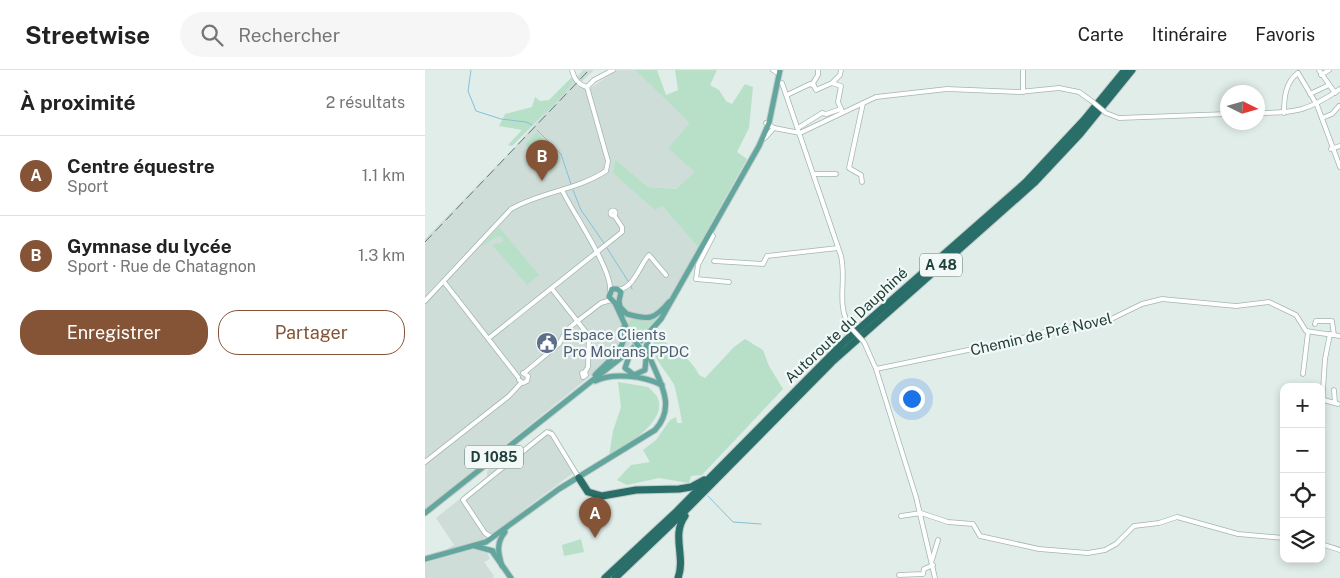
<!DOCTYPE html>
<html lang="fr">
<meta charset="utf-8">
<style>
body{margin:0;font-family:"Public Sans",sans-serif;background:#f6f6f6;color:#222}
.controls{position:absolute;right:15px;bottom:15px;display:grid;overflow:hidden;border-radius:10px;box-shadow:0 2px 8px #0003}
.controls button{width:45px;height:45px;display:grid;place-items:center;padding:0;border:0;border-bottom:1px solid #e0e0e0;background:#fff;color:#222;font:25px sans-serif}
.compass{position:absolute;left:795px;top:15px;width:45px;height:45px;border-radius:50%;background:#fff;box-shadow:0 2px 8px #0003;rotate:95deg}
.you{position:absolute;left:486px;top:328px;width:18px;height:18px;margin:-12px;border:4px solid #fff;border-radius:50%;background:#1a73e8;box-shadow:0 0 0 8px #1a73e833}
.badge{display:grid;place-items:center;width:32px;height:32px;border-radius:50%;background:#855336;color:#fff;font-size:16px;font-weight:700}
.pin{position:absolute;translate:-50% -41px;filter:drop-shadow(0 1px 2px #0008)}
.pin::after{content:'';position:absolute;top:26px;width:18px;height:15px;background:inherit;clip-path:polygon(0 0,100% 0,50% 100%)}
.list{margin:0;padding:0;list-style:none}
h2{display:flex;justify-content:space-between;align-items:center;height:65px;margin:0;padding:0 20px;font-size:21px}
h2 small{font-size:16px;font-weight:400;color:#767676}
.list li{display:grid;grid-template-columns:32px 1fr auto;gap:15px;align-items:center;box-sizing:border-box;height:80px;padding:0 20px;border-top:1px solid #e0e0e0}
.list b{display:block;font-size:19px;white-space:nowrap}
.list p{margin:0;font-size:16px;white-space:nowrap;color:#767676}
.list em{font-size:16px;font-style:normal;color:#767676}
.actions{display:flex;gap:10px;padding:15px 20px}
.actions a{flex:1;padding:11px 0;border:1px solid #855336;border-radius:20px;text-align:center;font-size:18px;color:#855336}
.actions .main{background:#855336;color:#fff}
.icon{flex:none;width:28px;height:28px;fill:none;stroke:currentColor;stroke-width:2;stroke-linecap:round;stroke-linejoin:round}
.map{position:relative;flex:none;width:915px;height:508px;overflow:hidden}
header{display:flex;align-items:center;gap:30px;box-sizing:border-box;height:70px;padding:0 25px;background:#fff;border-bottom:1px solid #e0e0e0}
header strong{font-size:24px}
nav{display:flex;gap:28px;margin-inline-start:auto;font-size:18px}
.search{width:350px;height:45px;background:#f6f6f6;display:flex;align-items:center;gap:12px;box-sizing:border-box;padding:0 18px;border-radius:28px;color:#767676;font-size:19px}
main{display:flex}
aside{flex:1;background:#fff}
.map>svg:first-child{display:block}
.built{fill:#cfddd9}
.green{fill:#b8e0c8}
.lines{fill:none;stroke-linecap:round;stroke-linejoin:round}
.stream{stroke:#85c1d7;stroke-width:1}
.minor-casing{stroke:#a3b6b1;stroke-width:5.5}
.major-casing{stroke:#c1cac8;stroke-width:7}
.highway-casing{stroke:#c1cac8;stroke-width:9}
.minor{stroke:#fff;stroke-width:4}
.major{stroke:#62a69d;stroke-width:5}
.highway{stroke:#296e68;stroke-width:7}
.rail{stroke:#5a7b76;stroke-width:1;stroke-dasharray:10 5;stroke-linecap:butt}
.minor-bridge-casing{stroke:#a3b6b1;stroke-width:5.5;stroke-linecap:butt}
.major-bridge-casing{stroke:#c1cac8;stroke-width:7;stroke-linecap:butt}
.minor-bridge{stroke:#fff;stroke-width:4}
.major-bridge{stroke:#62a69d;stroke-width:5}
.labels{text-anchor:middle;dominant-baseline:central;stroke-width:4.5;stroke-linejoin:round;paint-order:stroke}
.shield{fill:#f2f9f7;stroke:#5f7873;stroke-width:1}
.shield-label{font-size:14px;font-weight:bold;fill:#20403b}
.street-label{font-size:15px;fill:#20403b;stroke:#f2f9f7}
.service-label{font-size:15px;fill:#4e5e75;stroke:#f2f9f7;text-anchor:start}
</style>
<header>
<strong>Streetwise</strong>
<div class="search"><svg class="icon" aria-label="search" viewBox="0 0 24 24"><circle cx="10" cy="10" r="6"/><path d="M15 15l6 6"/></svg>Rechercher</div>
<nav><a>Carte</a><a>Itinéraire</a><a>Favoris</a></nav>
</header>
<main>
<aside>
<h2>À proximité<small>2 résultats</small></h2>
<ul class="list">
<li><span class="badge">A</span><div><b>Centre équestre</b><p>Sport</p></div><em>1.1 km</em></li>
<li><span class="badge">B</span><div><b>Gymnase du lycée</b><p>Sport · Rue de Chatagnon</p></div><em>1.3 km</em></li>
</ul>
<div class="actions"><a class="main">Enregistrer</a><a>Partager</a></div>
</aside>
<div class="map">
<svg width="915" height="508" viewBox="0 0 915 508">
<rect width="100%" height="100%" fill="#e1ede9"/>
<g class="built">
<path d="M158,0H169L152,16L164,19L192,0H210L266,53L271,102L251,119L223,117L190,89L188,103L237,136L273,177L238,241L219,263L0,439V169L87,80Z"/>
<path d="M123,359H127L151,401L101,438L59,475L65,489L59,492L69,506L68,508H0V492L29,475L11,448L62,407V401L83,383L99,379Z"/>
</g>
<g class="green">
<path d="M210,0H232L241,25L253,20L250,0H292L285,15L294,20L301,31L307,34L320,14L328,17L324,58L312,82L322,89L273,177L237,136L230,140L188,103L190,89L223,117L251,119L270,102L243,78L265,53Z"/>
<path d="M147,7L149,10L140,23L87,76L83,75L97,60L74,56L80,44L107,37L110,27L115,31L124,30Z"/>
<path d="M112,62L133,85L135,92L127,97L128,101L125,103L100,74Z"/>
<path d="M74,157L114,205L102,215L67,175L78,172V168L73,166L55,177Z"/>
<path d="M213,248L231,250L211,271L202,255L207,249Z"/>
<path d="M230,269C245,271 269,292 274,305L280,308L309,277L320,269L338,280L344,296L358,319L277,405L266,406L264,413L234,408L202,415L192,410L206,395L225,392L218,380L231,370L245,350L251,347L252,353H257C257,350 251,319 249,315C243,302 221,283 230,269Z"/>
<path d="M193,312L223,317C226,320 232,325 233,329C242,352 199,377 184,386L188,361L196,337Z"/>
<path d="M156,469L159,482L139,486L137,475Z"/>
</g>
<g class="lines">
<g class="stream">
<path d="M46,0L43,21L51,41L76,49L101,52L107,55"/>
<path d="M112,60L136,84L146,114"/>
<path d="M148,120L156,140L179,173"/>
<path d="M182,178L203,211"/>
<path d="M206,216L207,219"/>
<path d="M283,426L308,452L336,454"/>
</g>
<g class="minor-casing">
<g id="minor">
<path d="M147,0C149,9 153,15 162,17"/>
<path d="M348,0L354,4"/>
<path d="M393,0V5L388,13L391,20L407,13L415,5L416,0"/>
<path d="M894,0L910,23"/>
<path d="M873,3L892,35L915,97"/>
<path d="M896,5L904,0"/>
<path d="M357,13L416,186C422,212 410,236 426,258"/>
<path d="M407,13L416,16L413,32L417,41"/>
<path d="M162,17L169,10L188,0"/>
<path d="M598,22V0"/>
<path d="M885,24L904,15"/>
<path d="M362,25L385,14L389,16"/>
<path d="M681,43L694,48L802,44"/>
<path d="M832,43C871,43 883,41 915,19"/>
<path d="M859,43C859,29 860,12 873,3"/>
<path d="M897,48L907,44L914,36"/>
<path d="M341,53L349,58L375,63L451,27L522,19L594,22L634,18L654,22L668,32"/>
<path d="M373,58L397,43L401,44L416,39"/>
<path d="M340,68L349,58"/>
<path d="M906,79L915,76"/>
<path d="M389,104H411"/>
<path d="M437,112L436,105L424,98L438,33"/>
<path d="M137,120C148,143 187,199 185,220"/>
<circle cx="188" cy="143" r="2.5"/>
<path d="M285,163L288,166L273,195L271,209L304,212"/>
<path d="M289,191L338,194L342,186L413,178"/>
<path d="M19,212L93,307"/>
<path d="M127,219L164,266L163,297L160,302"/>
<path d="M193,220C210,217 214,196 224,185L241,205"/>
<path d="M0,231L86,139C115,122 152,120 181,101L183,91L162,17"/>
<path d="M890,254L891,251H907L909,265"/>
<path d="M64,268L197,162V157L189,145"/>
<path d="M439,272L451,299L491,427L510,508"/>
<path d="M451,299L582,272L627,260L678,253L717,234L737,229L811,236L844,232L871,245L881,261L915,266"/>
<path d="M160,302L161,305L158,307L157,303Z"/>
<path d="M99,303L134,274L141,261L150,253L176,233L186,230"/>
<path d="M878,304L883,262"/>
<path d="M94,310L98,313L102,311L103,306L98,303"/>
<path d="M909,320L910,333"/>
<path d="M899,330L913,334"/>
<path d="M896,350L900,289L905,264"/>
<path d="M858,387H859"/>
<path d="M0,392L84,326L96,313"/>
<path d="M476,446L496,443L523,452L548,454L555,466L614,479L663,483L680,480L691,474L709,456L734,453L752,447L813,464L859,468"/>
<path d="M66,467L60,463L38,430L40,428L122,362L127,364L154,408"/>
<path d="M896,474L915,480"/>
<path d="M507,490L513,470"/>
<path d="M474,505L498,504L499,499L508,495"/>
</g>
</g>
<g class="major-casing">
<g id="major">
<path d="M195,237L202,244C224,250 229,250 244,232"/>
<path d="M197,247L194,231L196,222L192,219H187L184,227L190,233L202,259"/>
<path d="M205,284L200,298L209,305L220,300L221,289"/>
<path d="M170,305C183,291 203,279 199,257"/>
<path d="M170,311C188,302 219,306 237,315"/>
<path d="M0,443L202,283L219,268L236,249L334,76L344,53L355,0"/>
<path d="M50,476L68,481"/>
<path d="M67,481L86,508"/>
<path d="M0,489L61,472L134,419L230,360C255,333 229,305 221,277L226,264"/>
<path d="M77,496C73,483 71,473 80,462"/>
</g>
</g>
<g class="highway-casing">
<g id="highway">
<path d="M154,408L163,422L177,426L211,420L254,419L266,417L279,410"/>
<path d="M180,508L252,441L418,273L601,112L659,50L700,0"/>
<path d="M190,508L256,445L407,292L609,113L655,64L707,0"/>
<path d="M253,508C261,487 246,465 260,446"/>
</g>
</g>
<use href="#minor" class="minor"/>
<use href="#major" class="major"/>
<use href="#highway" class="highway"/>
<path class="rail" d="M0,172L164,0"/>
<g class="minor-bridge-casing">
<g id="minor-bridge">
<path d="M668,32L681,43"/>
<path d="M426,258L439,272"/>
</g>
</g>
<g class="major-bridge-casing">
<path id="major-bridge" d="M202,259L218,283"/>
</g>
<use href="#minor-bridge" class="minor-bridge"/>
<use href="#major-bridge" class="major-bridge"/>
</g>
<defs>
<g id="civic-disc" transform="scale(1.125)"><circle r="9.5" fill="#5c6f8a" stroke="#f2f9f7"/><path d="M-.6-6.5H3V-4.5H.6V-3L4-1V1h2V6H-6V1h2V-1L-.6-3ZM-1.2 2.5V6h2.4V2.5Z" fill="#fff"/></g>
</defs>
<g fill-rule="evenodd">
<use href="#civic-disc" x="122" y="273"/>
</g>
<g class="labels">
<g class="shield">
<rect x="495" y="183.5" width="42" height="23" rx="4"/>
<rect x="40" y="375.5" width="58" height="23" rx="4"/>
</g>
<g class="shield-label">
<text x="516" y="195">A 48</text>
<text x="69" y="387">D 1085</text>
</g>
<g class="street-label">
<text transform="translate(421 255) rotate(-43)">Autoroute du Dauphiné</text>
<text transform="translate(616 264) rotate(-13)">Chemin de Pré Novel</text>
</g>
<g class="service-label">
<text x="138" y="264">Espace Clients<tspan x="138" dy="17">Pro Moirans PPDC</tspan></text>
</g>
</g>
</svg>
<div class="controls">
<button>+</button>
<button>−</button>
<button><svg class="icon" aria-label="locate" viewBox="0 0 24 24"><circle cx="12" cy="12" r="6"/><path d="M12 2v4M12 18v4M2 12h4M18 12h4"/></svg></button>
<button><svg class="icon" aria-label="layers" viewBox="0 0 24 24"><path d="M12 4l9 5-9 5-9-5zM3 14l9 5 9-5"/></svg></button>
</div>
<svg class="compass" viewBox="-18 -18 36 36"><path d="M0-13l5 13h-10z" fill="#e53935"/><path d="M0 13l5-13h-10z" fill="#767676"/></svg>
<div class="you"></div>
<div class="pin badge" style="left:170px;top:468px">A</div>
<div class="pin badge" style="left:117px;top:111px">B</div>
</div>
</main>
